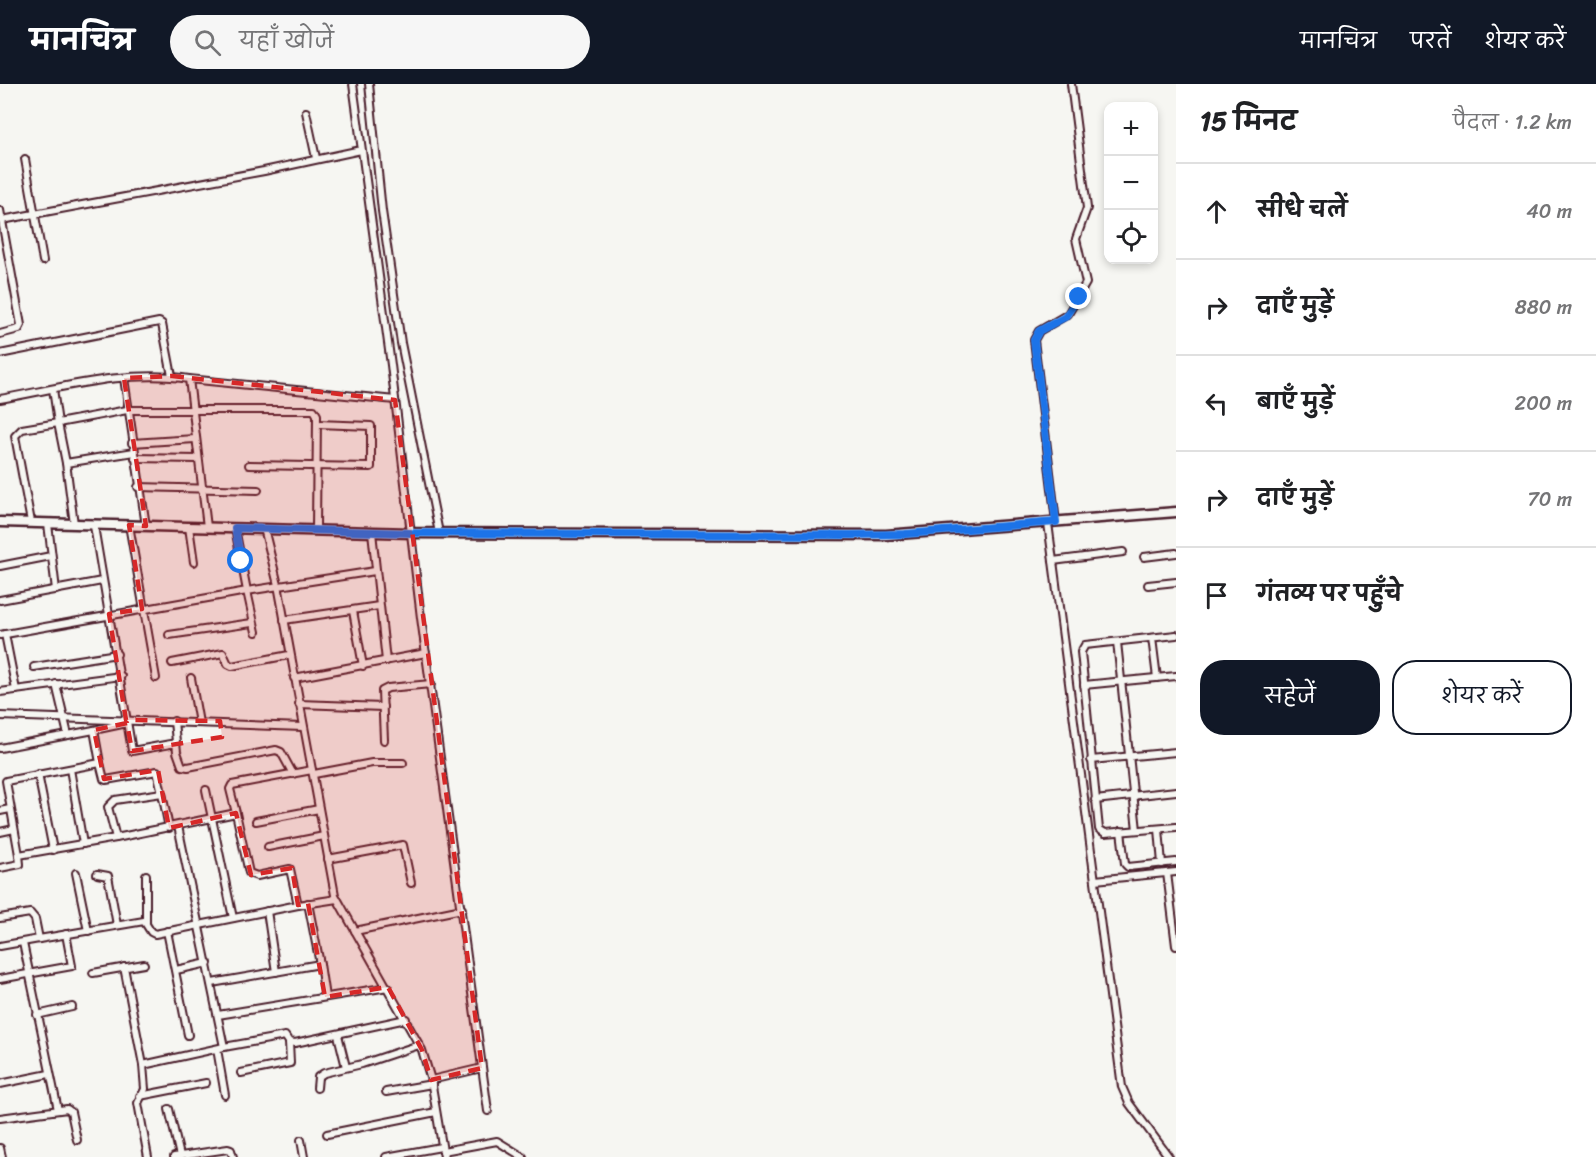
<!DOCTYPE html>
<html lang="hi">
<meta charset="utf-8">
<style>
body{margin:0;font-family:Sriracha,"Playpen Sans Deva",sans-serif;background:#f6f6f6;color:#202124}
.controls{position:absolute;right:18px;top:18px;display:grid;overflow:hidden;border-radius:12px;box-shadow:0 3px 9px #0003}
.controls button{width:54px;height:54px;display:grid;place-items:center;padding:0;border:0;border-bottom:2px solid #e0e0e0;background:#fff;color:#202124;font:30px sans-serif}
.stop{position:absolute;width:18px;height:18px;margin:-14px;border:4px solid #1a73e8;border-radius:50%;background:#fff}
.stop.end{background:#1a73e8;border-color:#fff;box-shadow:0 2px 6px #0008}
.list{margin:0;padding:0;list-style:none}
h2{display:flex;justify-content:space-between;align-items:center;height:78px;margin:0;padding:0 24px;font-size:26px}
h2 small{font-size:20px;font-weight:400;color:#757577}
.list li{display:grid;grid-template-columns:39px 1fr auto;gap:18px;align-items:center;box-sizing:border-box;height:96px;padding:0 24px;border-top:2px solid #e0e0e0}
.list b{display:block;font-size:22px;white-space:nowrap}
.list em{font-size:20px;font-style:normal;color:#757577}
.actions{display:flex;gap:12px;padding:18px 24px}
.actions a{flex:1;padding:14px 0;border:2px solid #111827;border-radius:24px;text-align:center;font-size:21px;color:#111827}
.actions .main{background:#111827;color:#fff}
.icon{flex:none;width:33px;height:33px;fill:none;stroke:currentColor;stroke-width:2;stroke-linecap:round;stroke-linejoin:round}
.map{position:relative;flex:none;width:1176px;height:1073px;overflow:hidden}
header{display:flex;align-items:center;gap:36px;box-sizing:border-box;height:84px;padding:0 30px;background:#111827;color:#fff}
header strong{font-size:28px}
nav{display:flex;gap:33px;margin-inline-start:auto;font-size:21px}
.search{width:420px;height:54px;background:#f6f6f6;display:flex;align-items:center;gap:15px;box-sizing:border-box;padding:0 21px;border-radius:33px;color:#757577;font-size:22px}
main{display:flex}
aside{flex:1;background:#fff}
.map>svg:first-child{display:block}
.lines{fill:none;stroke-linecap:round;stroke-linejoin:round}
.street-casing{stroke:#4a1f2b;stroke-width:10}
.secondary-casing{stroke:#4a1f2b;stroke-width:13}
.street{stroke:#f6f6f2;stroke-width:6}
.secondary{stroke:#f6f6f2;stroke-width:8}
.route{stroke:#1a73e8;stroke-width:8}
.marked{fill:#d62828;fill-opacity:0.2;stroke:#d62828;stroke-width:4.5;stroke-dasharray:12 8;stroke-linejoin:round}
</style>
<header>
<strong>मानचित्र</strong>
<div class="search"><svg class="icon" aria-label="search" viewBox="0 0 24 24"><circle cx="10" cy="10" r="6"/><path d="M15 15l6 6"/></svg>यहाँ खोजें</div>
<nav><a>मानचित्र</a><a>परतें</a><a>शेयर करें</a></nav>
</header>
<main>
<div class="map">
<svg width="1176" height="1073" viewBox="0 0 1176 1073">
<rect width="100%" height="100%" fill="#f6f6f2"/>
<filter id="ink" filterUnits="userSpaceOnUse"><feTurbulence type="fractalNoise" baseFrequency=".0167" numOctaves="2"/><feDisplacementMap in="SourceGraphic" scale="12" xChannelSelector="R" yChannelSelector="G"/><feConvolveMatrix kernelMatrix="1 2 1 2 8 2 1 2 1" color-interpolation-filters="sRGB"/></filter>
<g filter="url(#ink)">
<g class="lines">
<g class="street-casing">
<g id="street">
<path d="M353,0L391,281L421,534L488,1027"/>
<path d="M369,0L382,127L401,259L439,449"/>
<path d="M306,28L316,74"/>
<path d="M25,75L43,177"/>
<path d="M0,126L21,241L19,245L0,250"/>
<path d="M2,136L264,87L361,66"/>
<path d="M0,270L159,238L162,240L172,292"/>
<path d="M124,294L146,442"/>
<path d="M0,315C61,304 127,285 189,295"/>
<path d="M132,359L195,355"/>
<path d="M134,368L66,379L58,339L127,326H314L317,331L316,446"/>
<path d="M135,374L198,375"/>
<path d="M66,379L74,440"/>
<path d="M249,381L371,383V342L317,340"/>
<path d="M138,403L258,406"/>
<path d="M31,438L15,352L22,345L58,339L53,305"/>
<path d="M1056,438L1034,256L1039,247L1068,230L1086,199L1076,155L1087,124L1071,0"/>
<path d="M1048,439L1122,1003L1129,1019L1169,1073"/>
<path d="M48,440L56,506"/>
<path d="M129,441L156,594"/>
<path d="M94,442L132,667L176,659"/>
<path d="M189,443L194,478"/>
<path d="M207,443L189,295L395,316"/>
<path d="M264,444L278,501L335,811L422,966L431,996L444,1073"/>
<path d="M372,448L386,577"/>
<path d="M1144,473L1176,469"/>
<path d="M1053,477L1123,468"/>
<path d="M0,482L51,472"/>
<path d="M1148,501L1176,498"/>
<path d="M0,516L102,497"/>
<path d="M353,527L363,582"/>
<path d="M284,536L379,522"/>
<path d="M256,548L247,507L375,487"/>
<path d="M5,550L16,606"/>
<path d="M0,551L247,507L235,444"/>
<path d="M169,551L252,539"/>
<path d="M1176,551L1085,561L1081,568L1099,745L1105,749L1176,743"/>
<path d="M1152,554L1157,594"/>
<path d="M1117,558L1137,746"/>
<path d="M172,579L223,569L228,580L232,582L289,571"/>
<path d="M34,583L117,570"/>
<path d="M191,594L199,639"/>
<path d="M294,594L426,569"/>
<path d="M56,600L68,651"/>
<path d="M1084,601L1176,592"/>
<path d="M0,608L121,592"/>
<path d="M299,620L383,623"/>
<path d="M0,632L303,643"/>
<path d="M174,637L177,668L182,682L188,683L276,666L281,668L293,690"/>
<path d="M127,639L94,646L100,679L6,697L19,771L116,754L236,729L230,705L232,701L312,686"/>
<path d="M384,656L382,607L388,604L431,600"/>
<path d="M0,664L94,646"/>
<path d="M1091,676L1176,668"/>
<path d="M100,679L104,695L106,696L157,687L162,709"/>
<path d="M70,685L83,760"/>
<path d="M38,690L53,766"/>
<path d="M314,690L372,679H403"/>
<path d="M206,706L233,834"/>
<path d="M1095,716L1176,707"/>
<path d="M0,727L10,725"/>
<path d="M256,737L319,725"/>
<path d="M178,742L224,963L285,952L289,958L295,959L406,935"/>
<path d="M1159,745L1162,780"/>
<path d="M1121,747L1125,780L1128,783L1176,778"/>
<path d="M0,748L14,745"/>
<path d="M116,754L108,723L115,716L162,709L169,744"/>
<path d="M268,763L324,752"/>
<path d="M328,775L403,761L411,799"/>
<path d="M0,784L20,780L19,771"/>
<path d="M76,789L88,847"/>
<path d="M1167,789L1176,862"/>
<path d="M97,790L108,792L117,841"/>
<path d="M146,791V838"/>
<path d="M1095,796L1176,788"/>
<path d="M308,819L320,880"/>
<path d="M298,821L337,815"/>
<path d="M267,827L276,888"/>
<path d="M0,834L30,829L35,835L39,855L0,862"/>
<path d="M167,847L188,951"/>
<path d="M355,847L462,825"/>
<path d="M39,855L144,837L151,848L155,850L298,821L290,785L257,792L249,789L236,729"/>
<path d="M23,859L58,1026"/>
<path d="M124,883L143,981"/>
<path d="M176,886L208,879"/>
<path d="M93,889L144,880"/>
<path d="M0,895L72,882L66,850"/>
<path d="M212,899L320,880L325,913"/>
<path d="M37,931L72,923"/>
<path d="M218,931L388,903"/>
<path d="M338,951L346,983"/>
<path d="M217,965L225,1011"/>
<path d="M241,989L290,979L289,958"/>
<path d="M431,996L482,984"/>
<path d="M0,1000L49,990"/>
<path d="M317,1004L318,993L324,989L362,980L419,961"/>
<path d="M386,1008L432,1000"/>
<path d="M140,1012L206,999"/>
<path d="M169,1025L180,1072"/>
<path d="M0,1034L67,1025L71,1028L77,1056"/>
<path d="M327,1050L436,1028"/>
<path d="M301,1056L304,1073"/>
<path d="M0,1064L2,1073"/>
<path d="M443,1067L497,1057L523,1073"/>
<path d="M148,1073L138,1019L145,1005L143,981L224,963"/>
<path d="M174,1073L228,1065L231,1066L233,1073"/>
<path d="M386,1073L441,1063"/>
</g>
</g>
<g class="secondary-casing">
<path id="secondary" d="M0,438L411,449L886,451L1176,428"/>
</g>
<use href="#street" class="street"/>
<use href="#secondary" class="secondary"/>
</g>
</g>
<g class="lines" filter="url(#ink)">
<path class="route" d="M241,477L235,444L411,449L850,451L905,450L1056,438L1034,256L1039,247L1065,233L1079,213"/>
</g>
<path class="marked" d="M172,292L395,316L482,984L431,996L422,966L388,903L325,913L308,819L298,821L292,784L251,791L236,729L169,744L158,686L104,695L94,646L127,639L132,667L222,653L220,637L126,636L109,530L142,525L129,441L146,442L124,294Z"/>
</svg>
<div class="controls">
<button>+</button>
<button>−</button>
<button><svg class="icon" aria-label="locate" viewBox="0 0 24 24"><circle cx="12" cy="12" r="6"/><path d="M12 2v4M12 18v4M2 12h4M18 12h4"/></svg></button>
</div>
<div class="stop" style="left:241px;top:477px"></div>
<div class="stop end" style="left:1079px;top:213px"></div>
</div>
<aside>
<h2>15 मिनट<small>पैदल · 1.2 km</small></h2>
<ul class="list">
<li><svg class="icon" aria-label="ahead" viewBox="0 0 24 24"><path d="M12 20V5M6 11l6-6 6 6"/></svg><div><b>सीधे चलें</b></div><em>40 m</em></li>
<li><svg class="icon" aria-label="right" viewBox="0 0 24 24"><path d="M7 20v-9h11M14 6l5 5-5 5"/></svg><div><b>दाएँ मुड़ें</b></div><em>880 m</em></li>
<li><svg class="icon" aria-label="left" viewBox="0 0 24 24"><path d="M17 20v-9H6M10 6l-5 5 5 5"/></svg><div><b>बाएँ मुड़ें</b></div><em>200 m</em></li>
<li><svg class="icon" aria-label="right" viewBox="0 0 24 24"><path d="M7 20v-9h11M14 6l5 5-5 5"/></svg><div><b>दाएँ मुड़ें</b></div><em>70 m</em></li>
<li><svg class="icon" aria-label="arrive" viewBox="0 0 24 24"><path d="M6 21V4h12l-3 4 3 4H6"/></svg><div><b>गंतव्य पर पहुँचे</b></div></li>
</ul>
<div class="actions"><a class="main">सहेजें</a><a>शेयर करें</a></div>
</aside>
</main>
